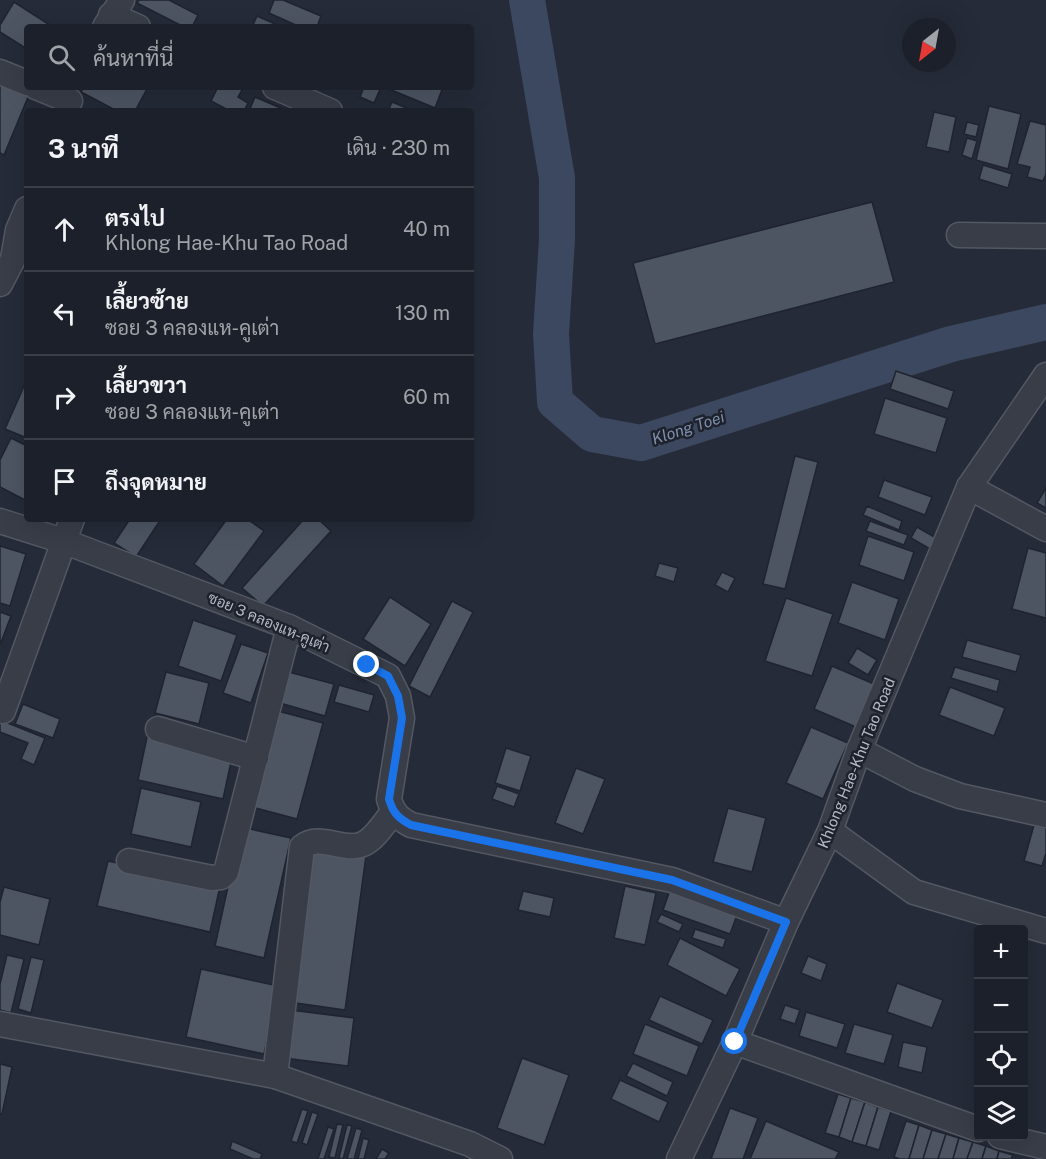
<!DOCTYPE html>
<html lang="th">
<meta charset="utf-8">
<style>
body{margin:0;font-family:"Public Sans",Sarabun,sans-serif;background:#252832;color:#f1f3f6}
.controls{position:absolute;right:18px;bottom:18px;display:grid;overflow:hidden;border-radius:6px;box-shadow:0 6px 24px #0002}
.controls button{width:54px;height:54px;display:grid;place-items:center;padding:0;border:0;border-bottom:2px solid #3a3e47;background:#1c202a;color:#f1f3f6;font:30px sans-serif}
.compass{position:absolute;left:902px;top:18px;width:54px;height:54px;border-radius:50%;background:#1c202a;box-shadow:0 6px 24px #0002;rotate:211deg}
.stop{position:absolute;width:18px;height:18px;margin:-14px;border:4px solid #1a73e8;border-radius:50%;background:#fff}
.stop.end{background:#1a73e8;border-color:#fff;box-shadow:0 2px 6px #0008}
.list{margin:0;padding:0;list-style:none}
h2{display:flex;justify-content:space-between;align-items:center;height:78px;margin:0;padding:0 24px;font-size:26px}
h2 small{font-size:20px;font-weight:400;color:#a0a3a8}
.list li{display:grid;grid-template-columns:39px 1fr auto;gap:18px;align-items:center;box-sizing:border-box;height:84px;padding:0 24px;border-top:2px solid #3a3e47}
.list b{display:block;font-size:22px;white-space:nowrap}
.list p{margin:0;font-size:20px;white-space:nowrap;color:#a0a3a8}
.list em{font-size:20px;font-style:normal;color:#a0a3a8}
.icon{flex:none;width:33px;height:33px;fill:none;stroke:currentColor;stroke-width:2;stroke-linecap:round;stroke-linejoin:round}
.map{position:relative;flex:none;width:1046px;height:1159px;overflow:hidden}
.search{position:absolute;background:#1c202a;box-shadow:0 6px 24px #0002;left:24px;top:24px;width:450px;height:66px;display:flex;align-items:center;gap:15px;box-sizing:border-box;padding:0 21px;border-radius:6px;color:#a0a3a8;font-size:22px}
.panel{position:absolute;background:#1c202a;box-shadow:0 6px 24px #0002;left:24px;top:108px;width:450px;height:414px;border-radius:6px}
.map>svg:first-child{display:block}
.lines{fill:none;stroke-linecap:round;stroke-linejoin:round}
.river{stroke:#3c485f;stroke-width:36}
.building{fill:#4d5563;stroke:#1f242f;stroke-width:1.5}
.minor-casing{stroke:#535863;stroke-width:27}
.minor{stroke:#383d48;stroke-width:24}
.route{stroke:#1a73e8;stroke-width:8}
.labels{text-anchor:middle;dominant-baseline:central;stroke-width:5;stroke-linejoin:round;paint-order:stroke}
.street-label{font-size:15px;fill:#b3b8c4;stroke:#1d222d}
.water-label{font-size:16px;font-style:italic;fill:#7e8da9;stroke:#1d222d}
</style>
<div class="map">
<svg width="1046" height="1159" viewBox="0 0 1046 1159">
<rect width="100%" height="100%" fill="#252b38"/>
<g class="lines">
<path class="river" d="M527,0L557,178V239L551,334L555,402L592,434L641,443L951,344L1046,322"/>
</g>
<g class="building">
<path d="M139,0H169L198,15L192,27H184L137,3Z"/>
<path d="M274,0H283L321,16L317,27H300L269,13Z"/>
<path d="M14,2L53,27H27V49L0,32V25Z"/>
<path d="M257,16L282,27H252Z"/>
<path d="M0,76L31,90L4,155L0,153Z"/>
<path d="M84,87H148L135,111H117L81,92Z"/>
<path d="M218,87H237L242,90L238,97L248,103L244,111H230L211,101Z"/>
<path d="M364,87H381L374,103L360,97Z"/>
<path d="M390,87H443L435,108L389,89Z"/>
<path d="M255,97L283,109V111H249Z"/>
<path d="M392,102L414,111H388Z"/>
<path d="M989,106L1021,114L1008,169L976,160Z"/>
<path d="M934,112L956,117L949,152L926,147Z"/>
<path d="M1030,121L1046,125V174L1043,181L1027,177L1030,167L1017,164Z"/>
<path d="M967,122L979,125L976,137L964,134Z"/>
<path d="M967,138L977,141L972,159L962,155Z"/>
<path d="M983,165L1012,174L1008,188L979,179Z"/>
<path d="M872,202L894,282L655,344L633,263Z"/>
<path d="M896,371L954,391L948,409L890,389Z"/>
<path d="M25,384H27V438L5,429Z"/>
<path d="M885,398L947,418L936,453L874,434Z"/>
<path d="M11,438L27,446V501L0,487V460Z"/>
<path d="M795,456L818,462L785,589L763,584Z"/>
<path d="M884,480L932,497L925,515L878,497Z"/>
<path d="M1046,488V508L1037,503Z"/>
<path d="M867,506L902,521L899,530L863,515Z"/>
<path d="M130,519H161L136,557L114,543Z"/>
<path d="M227,519H247L264,531L223,586L194,564Z"/>
<path d="M304,519H318L331,531L263,606L242,588Z"/>
<path d="M870,521L908,535L904,545L866,531Z"/>
<path d="M917,527L943,542L937,553L911,538Z"/>
<path d="M868,536L914,552L904,581L859,565Z"/>
<path d="M0,546L26,554L10,606L0,603Z"/>
<path d="M1028,548L1046,553V618L1012,609Z"/>
<path d="M659,563L678,568L674,582L655,576Z"/>
<path d="M722,572L735,578L728,592L715,585Z"/>
<path d="M852,582L899,599L885,640L838,623Z"/>
<path d="M390,597L431,624L405,666L363,639Z"/>
<path d="M786,598L833,614L812,676L765,661Z"/>
<path d="M452,601L473,612L430,697L409,686Z"/>
<path d="M0,612L11,616L0,645Z"/>
<path d="M193,620L237,635L221,681L178,666Z"/>
<path d="M967,640L1021,655L1016,672L962,657Z"/>
<path d="M241,644L268,653L251,703L223,693Z"/>
<path d="M857,648L877,660L868,675L848,663Z"/>
<path d="M832,666L874,684L856,727L814,709Z"/>
<path d="M955,667L1000,680L997,692L951,678Z"/>
<path d="M281,670L334,684L325,716L273,701Z"/>
<path d="M166,672L209,683L199,724L155,713Z"/>
<path d="M339,685L374,695L369,712L334,702Z"/>
<path d="M950,687L1005,708L994,736L939,715Z"/>
<path d="M23,704L60,719L53,738L15,724Z"/>
<path d="M274,710L323,723L297,819L248,806Z"/>
<path d="M0,720L45,738L34,765L21,759L28,743L0,732Z"/>
<path d="M811,727L848,743L823,799L786,783Z"/>
<path d="M147,737L232,757L223,799L138,780Z"/>
<path d="M506,748L531,756L520,791L495,783Z"/>
<path d="M576,768L605,779L583,834L555,823Z"/>
<path d="M497,786L519,794L514,807L492,799Z"/>
<path d="M141,788L201,802L191,847L131,834Z"/>
<path d="M728,808L766,818L752,872L713,862Z"/>
<path d="M1034,825L1046,828V853L1042,866L1024,861Z"/>
<path d="M241,827L291,838L264,958L215,946Z"/>
<path d="M309,848L366,856L345,1010L289,1002Z"/>
<path d="M108,861L220,886L210,932L97,906Z"/>
<path d="M625,886L656,893L645,945L614,938Z"/>
<path d="M4,887L50,899L39,945L0,935V902Z"/>
<path d="M670,890L737,915L730,934L663,910Z"/>
<path d="M523,891L554,898L550,917L518,910Z"/>
<path d="M661,914L683,924L679,932L657,922Z"/>
<path d="M695,929L726,939L723,948L692,938Z"/>
<path d="M680,938L740,969L726,996L667,965Z"/>
<path d="M7,955L24,959L11,1013L0,1010V984Z"/>
<path d="M808,956L827,964L821,981L801,973Z"/>
<path d="M31,957L44,960L31,1013L18,1009Z"/>
<path d="M201,969L278,986L264,1054L186,1037Z"/>
<path d="M897,983L943,1000L932,1028L887,1012Z"/>
<path d="M660,996L713,1020L702,1044L649,1020Z"/>
<path d="M785,1005L800,1010L795,1024L780,1019Z"/>
<path d="M290,1010L354,1018L348,1066L284,1058Z"/>
<path d="M806,1012L845,1024L837,1048L799,1036Z"/>
<path d="M645,1024L699,1046L687,1076L633,1054Z"/>
<path d="M854,1024L893,1035L884,1064L845,1053Z"/>
<path d="M903,1042L927,1047L922,1073L898,1067Z"/>
<path d="M522,1058L569,1075L544,1145L497,1128Z"/>
<path d="M633,1063L673,1082L667,1096L626,1076Z"/>
<path d="M0,1064L12,1067L2,1114H0Z"/>
<path d="M620,1080L668,1102L659,1122L611,1099Z"/>
<path d="M838,1094L851,1098L839,1137L825,1133Z"/>
<path d="M851,1098L865,1102L852,1142L839,1137Z"/>
<path d="M865,1102L878,1107L866,1146L852,1142Z"/>
<path d="M878,1107L891,1111L879,1150L866,1146Z"/>
<path d="M730,1108L758,1118L743,1159H711Z"/>
<path d="M302,1109L308,1111L297,1143L291,1141Z"/>
<path d="M312,1112L318,1114L307,1145L302,1143Z"/>
<path d="M766,1121L839,1152L835,1159H750Z"/>
<path d="M906,1121L919,1125L909,1159H900L894,1157Z"/>
<path d="M337,1124L343,1125L335,1158L329,1157Z"/>
<path d="M347,1125L352,1126L343,1159L339,1158Z"/>
<path d="M919,1125L932,1130L923,1159H909Z"/>
<path d="M328,1127L334,1129L324,1159H318Z"/>
<path d="M356,1128L362,1130L354,1159H347Z"/>
<path d="M932,1130L946,1134L938,1159H923Z"/>
<path d="M946,1134L959,1138L953,1159H938Z"/>
<path d="M363,1138L369,1140L364,1159H358Z"/>
<path d="M959,1138L973,1142L967,1159H953Z"/>
<path d="M232,1141L262,1154L260,1159H253L230,1149Z"/>
<path d="M973,1142L986,1146L982,1159H967Z"/>
<path d="M986,1146L999,1151L997,1159H982Z"/>
<path d="M382,1149L389,1153L385,1159H376Z"/>
<path d="M999,1151L1013,1155L1011,1159H997Z"/>
</g>
<g class="lines">
<g class="minor-casing">
<g id="minor">
<path d="M111,15L138,27"/>
<path d="M105,27L122,0"/>
<path d="M0,72L27,83"/>
<path d="M36,87L70,101"/>
<path d="M275,87L330,111"/>
<path d="M959,235L1046,236"/>
<path d="M0,284L13,259L18,230L27,209"/>
<path d="M969,487L1046,529"/>
<path d="M0,521L63,541L289,627L388,676L398,696L402,718L389,799C393,813 398,818 411,825L672,880L786,922"/>
<path d="M3,711L72,519"/>
<path d="M158,729L256,758"/>
<path d="M859,750L915,779L960,796L1046,815"/>
<path d="M830,831L914,892L1046,931"/>
<path d="M129,861L212,878L221,877L226,872L289,627"/>
<path d="M0,1024L275,1076L470,1144L500,1159"/>
<path d="M735,1042L978,1129"/>
<path d="M275,1076L302,847C320,832 344,853 363,844C375,839 385,822 393,812"/>
<path d="M1000,1136L1046,1147"/>
<path d="M679,1159L735,1042L786,922L830,831L859,750L969,487L1046,375"/>
</g>
</g>
<use href="#minor" class="minor"/>
</g>
<g class="lines">
<path class="route" d="M367,665L388,676L398,696L402,718L389,799C393,813 398,818 411,825L672,880L786,922L735,1042"/>
</g>
<g class="labels">
<g class="street-label">
<text transform="translate(269 622) rotate(23)">ซอย 3 คลองแห-คูเต่า</text>
<text transform="translate(856 763) rotate(-68)">Khlong Hae-Khu Tao Road</text>
</g>
<g class="water-label">
<text transform="translate(688 428) rotate(-18)">Klong Toei</text>
</g>
</g>
</svg>
<div class="controls">
<button>+</button>
<button>−</button>
<button><svg class="icon" aria-label="locate" viewBox="0 0 24 24"><circle cx="12" cy="12" r="6"/><path d="M12 2v4M12 18v4M2 12h4M18 12h4"/></svg></button>
<button><svg class="icon" aria-label="layers" viewBox="0 0 24 24"><path d="M12 4l9 5-9 5-9-5zM3 14l9 5 9-5"/></svg></button>
</div>
<svg class="compass" viewBox="-18 -18 36 36"><path d="M0-13l5 13h-10z" fill="#e53935"/><path d="M0 13l5-13h-10z" fill="#a0a3a8"/></svg>
<div class="stop" style="left:735px;top:1042px"></div>
<div class="stop end" style="left:367px;top:665px"></div>
<div class="search"><svg class="icon" aria-label="search" viewBox="0 0 24 24"><circle cx="10" cy="10" r="6"/><path d="M15 15l6 6"/></svg>ค้นหาที่นี่</div>
<section class="panel">
<h2>3 นาที<small>เดิน · 230 m</small></h2>
<ul class="list">
<li><svg class="icon" aria-label="ahead" viewBox="0 0 24 24"><path d="M12 20V5M6 11l6-6 6 6"/></svg><div><b>ตรงไป</b><p>Khlong Hae-Khu Tao Road</p></div><em>40 m</em></li>
<li><svg class="icon" aria-label="left" viewBox="0 0 24 24"><path d="M17 20v-9H6M10 6l-5 5 5 5"/></svg><div><b>เลี้ยวซ้าย</b><p>ซอย 3 คลองแห-คูเต่า</p></div><em>130 m</em></li>
<li><svg class="icon" aria-label="right" viewBox="0 0 24 24"><path d="M7 20v-9h11M14 6l5 5-5 5"/></svg><div><b>เลี้ยวขวา</b><p>ซอย 3 คลองแห-คูเต่า</p></div><em>60 m</em></li>
<li><svg class="icon" aria-label="arrive" viewBox="0 0 24 24"><path d="M6 21V4h12l-3 4 3 4H6"/></svg><div><b>ถึงจุดหมาย</b></div></li>
</ul>
</section>
</div>
